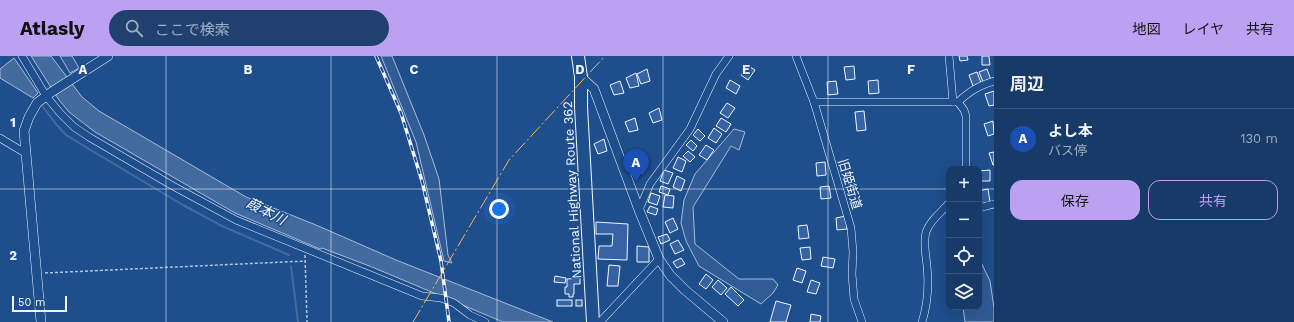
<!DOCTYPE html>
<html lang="ja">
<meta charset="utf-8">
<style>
body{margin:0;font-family:"Work Sans","Noto Sans JP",sans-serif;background:#20416f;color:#f1f3f6}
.controls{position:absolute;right:12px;bottom:12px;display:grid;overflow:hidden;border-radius:8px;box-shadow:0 4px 16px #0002}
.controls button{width:36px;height:36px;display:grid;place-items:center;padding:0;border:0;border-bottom:1px solid #36547d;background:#173a69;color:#f1f3f6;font:20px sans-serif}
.scale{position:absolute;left:12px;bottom:10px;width:55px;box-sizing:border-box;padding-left:4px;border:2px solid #f2f6ff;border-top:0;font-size:11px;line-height:14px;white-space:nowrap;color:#f2f6ff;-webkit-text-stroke:3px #1f4e8c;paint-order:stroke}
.you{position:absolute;left:499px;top:153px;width:14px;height:14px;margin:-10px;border:3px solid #fff;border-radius:50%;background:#1a73e8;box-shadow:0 0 0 6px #1a73e833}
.badge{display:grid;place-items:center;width:26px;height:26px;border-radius:50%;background:#bca0f2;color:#fff;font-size:13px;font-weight:700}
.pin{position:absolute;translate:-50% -33px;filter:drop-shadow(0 1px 2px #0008)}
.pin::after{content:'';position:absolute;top:21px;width:14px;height:12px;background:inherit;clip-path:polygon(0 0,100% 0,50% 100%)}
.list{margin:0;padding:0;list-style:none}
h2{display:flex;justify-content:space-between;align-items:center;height:52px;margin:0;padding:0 16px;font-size:17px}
h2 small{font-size:13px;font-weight:400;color:#9eadc0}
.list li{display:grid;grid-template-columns:26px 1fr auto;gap:12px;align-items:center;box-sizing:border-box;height:60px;padding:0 16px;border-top:1px solid #36547d}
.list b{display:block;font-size:15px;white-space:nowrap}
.list p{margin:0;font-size:13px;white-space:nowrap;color:#9eadc0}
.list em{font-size:13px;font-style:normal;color:#9eadc0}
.actions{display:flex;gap:8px;padding:12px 16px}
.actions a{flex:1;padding:9px 0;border:1px solid #bca0f2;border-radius:12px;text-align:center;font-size:14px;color:#bca0f2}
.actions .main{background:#bca0f2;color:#111}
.icon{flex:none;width:22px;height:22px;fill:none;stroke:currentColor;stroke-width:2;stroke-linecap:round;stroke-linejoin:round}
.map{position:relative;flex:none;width:994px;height:266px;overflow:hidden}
header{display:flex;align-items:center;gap:24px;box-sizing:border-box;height:56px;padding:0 20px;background:#bca0f2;color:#111}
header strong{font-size:19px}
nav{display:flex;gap:22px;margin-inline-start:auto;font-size:14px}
.search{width:280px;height:36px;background:#20416f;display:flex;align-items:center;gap:10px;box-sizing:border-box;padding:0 14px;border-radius:22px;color:#9eadc0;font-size:15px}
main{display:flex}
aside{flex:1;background:#173a69}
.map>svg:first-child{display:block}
.built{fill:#305b95;stroke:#a8bbd7}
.water{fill:#446ba0;stroke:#a8bbd7}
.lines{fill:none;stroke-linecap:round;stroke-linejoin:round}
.stream{stroke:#446ba0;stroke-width:2}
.building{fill:#3563a3;stroke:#f2f6ff}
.street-casing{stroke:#f2f6ff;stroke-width:8}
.secondary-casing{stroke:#f2f6ff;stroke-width:10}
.highway-casing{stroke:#f2f6ff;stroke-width:14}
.path{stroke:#b3c4dc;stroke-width:1.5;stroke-dasharray:3 2;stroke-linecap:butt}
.street{stroke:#1f4e8c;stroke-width:7}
.secondary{stroke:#1f4e8c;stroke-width:9}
.highway{stroke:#1f4e8c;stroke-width:12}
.rail-casing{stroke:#f2f6ff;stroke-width:3.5}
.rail{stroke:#1f4e8c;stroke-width:2;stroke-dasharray:6;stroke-linecap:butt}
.power{stroke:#ffb74d;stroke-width:1;stroke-dasharray:14 3 2 3;stroke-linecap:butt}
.grid{fill:none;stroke:#f2f6ff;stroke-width:1;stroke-opacity:0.55}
.labels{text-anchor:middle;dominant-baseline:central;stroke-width:3;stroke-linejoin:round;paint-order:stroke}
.street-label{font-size:13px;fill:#f2f6ff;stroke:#1f4e8c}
.water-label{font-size:14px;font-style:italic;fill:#f2f6ff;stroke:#1f4e8c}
.grid-label{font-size:13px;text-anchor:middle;font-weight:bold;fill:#f2f6ff;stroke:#1f4e8c;stroke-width:3;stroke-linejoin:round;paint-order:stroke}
</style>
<header>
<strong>Atlasly</strong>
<div class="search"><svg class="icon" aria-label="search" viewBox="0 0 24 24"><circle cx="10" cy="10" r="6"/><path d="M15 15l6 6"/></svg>ここで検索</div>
<nav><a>地図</a><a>レイヤ</a><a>共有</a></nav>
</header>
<main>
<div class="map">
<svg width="994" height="266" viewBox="0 0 994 266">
<rect width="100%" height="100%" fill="#1f4e8c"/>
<g class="built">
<path d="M60,0H72L79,12L70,17Z"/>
<path d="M381,0H392L424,79L439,123L448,199L452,207L444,205L416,86Z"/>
<path d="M734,73L745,76L739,94L731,90L693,151L695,188L739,223H773L778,229L773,237L761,248L699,210L686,185L681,167L684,144L695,118Z"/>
<path d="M979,202L990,225L994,252V266H965L963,251H979Z"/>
</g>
<g class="water">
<path d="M31,0H51L82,41L99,55L246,141L316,169L396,204L553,266H503L372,211L322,192L320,193L235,157L95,76L69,56L59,44Z"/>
<path d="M14,2L38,37L33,42L0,22V13Z"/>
</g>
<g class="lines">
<g class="stream">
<path d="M43,51L56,68L66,79L89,93L183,149L222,170L289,199"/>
<path d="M291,210L298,266"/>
</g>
</g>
<g class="building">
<path d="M959,0H967L968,4L960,5Z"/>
<path d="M982,0H989L990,9H982Z"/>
<path d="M747,9L755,14L748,24L741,19Z"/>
<path d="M854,10L855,23L846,24L844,11Z"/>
<path d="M647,13L650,25L641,28L637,18Z"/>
<path d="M987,13L991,24L983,26L979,16Z"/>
<path d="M977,16L981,27L973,30L969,19Z"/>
<path d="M636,17L639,30L630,32L626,22Z"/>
<path d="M730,24L740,30L736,38L726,32Z"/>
<path d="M878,24L879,37L869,38L868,25Z"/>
<path d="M620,25L624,37L614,39L610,29Z"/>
<path d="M836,25L838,38L828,39L827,26Z"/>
<path d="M994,35V49L989,50L985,38Z"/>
<path d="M727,47L735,52L728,62L720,57Z"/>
<path d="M659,52L662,64L653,67L649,57Z"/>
<path d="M864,55L866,74L857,75L855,56Z"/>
<path d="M635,62L638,74L629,76L625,66Z"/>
<path d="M721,62L731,68L726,76L716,70Z"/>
<path d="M993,65L994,78L988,80L984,68Z"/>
<path d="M714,72L722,78L716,87L708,82Z"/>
<path d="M698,73L705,80L700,85L693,79Z"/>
<path d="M604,83L607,95L598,98L594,88Z"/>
<path d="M691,84L697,90L693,95L686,89Z"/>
<path d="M706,89L714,94L707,104L699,99Z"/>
<path d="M688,95L695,101L690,106L683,100Z"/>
<path d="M994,96V109H993L989,97Z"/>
<path d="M678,101L686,105L682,116L673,112Z"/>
<path d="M640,105L643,117L634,119L630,109Z"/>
<path d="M825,106L826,119L817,120L816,107Z"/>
<path d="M664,114L673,117L668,128L660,125Z"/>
<path d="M990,114V125H979V115Z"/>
<path d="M677,120L685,124L681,135L673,131Z"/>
<path d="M661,130L670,133L668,139L659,136Z"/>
<path d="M829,130L831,142L821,143L820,131Z"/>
<path d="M988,133L990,146L980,148L979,135Z"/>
<path d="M651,137L660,140L657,149L648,146Z"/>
<path d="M665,139L674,140L673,152L663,151Z"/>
<path d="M650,150L658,153L656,159L647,156Z"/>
<path d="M846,160L847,173L837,174L836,162Z"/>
<path d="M673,162L678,173L670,177L665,166Z"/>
<path d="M596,166L628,168L627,204L598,203L599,190H612L613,178H596Z"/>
<path d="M807,169L809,182L799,183L798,170Z"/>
<path d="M667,178L670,184L661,188L658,181Z"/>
<path d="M678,184L684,194L675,198L670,188Z"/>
<path d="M637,190L649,191V206H637Z"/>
<path d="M810,191L811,203L802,204L800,192Z"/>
<path d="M823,201L835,203L833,212L821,210Z"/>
<path d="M681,202L685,208L677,212L673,206Z"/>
<path d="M609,209L620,210L618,230H607Z"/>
<path d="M797,212L806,215L802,227L793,224Z"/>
<path d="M706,218L713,224L706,233L699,228Z"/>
<path d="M555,220L566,222L565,227L554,226Z"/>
<path d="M580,222V228H574V238H573V241H569V238H565V231H567V223Z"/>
<path d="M718,224L727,232L721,239L712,231Z"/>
<path d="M811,224L820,227L816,238L807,236Z"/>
<path d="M731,231L744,244L738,250L725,238Z"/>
<rect x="557" y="244" width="15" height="6"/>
<rect x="576" y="244" width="6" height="6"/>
<path d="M776,245L791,249L786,266H770Z"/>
<path d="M811,258L821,260L820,266H810Z"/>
</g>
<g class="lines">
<g class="street-casing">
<g id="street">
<path d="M22,0L46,40L60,57L74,71L89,81L173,130L236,164L422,240L441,242L454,247L470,259L485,266"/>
<path d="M796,0L814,46L851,172L853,196L852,218L854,243L862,266"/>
<path d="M949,0L953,46"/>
<path d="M814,46H958C970,35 978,30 994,25"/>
<path d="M958,46L964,54L966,60V113"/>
<path d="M0,82L25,97"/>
<path d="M979,152L994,148"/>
<path d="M639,154L650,128L690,73L716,18L729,0"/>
<path d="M600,266L659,203"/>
<path d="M922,266C928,247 929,230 927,210C926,199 923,187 926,176C930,164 941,157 949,147"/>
</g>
</g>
<g class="secondary-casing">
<g id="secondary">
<path d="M581,21L594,33L639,154L659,203L670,219L685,234L723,266"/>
<path d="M41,266L24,75L29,61L37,47L50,37L108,0"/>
</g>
</g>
<g class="highway-casing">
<path id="highway" d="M578,0L581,21V51L593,266"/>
</g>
<g class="path">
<path d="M305,199L307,266"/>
<path d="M45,217L306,205"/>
</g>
<use href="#street" class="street"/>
<use href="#secondary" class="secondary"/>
<use href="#highway" class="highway"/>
<g class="rail-casing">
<path id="rail" d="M376,0L401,57L422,125L441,205L449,266"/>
</g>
<use href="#rail" class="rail"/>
<path class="power" d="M413,266L509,104L605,0"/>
</g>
<path class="grid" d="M166,0V266M331,0V266M497,0V266M663,0V266M828,0V266M0,133H949M979,133H994"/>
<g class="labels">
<g class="street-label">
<text transform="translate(850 128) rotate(73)">旧姫街道</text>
<text transform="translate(572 134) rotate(-93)">National Highway Route 362</text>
</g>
<g class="water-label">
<text transform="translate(266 155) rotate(27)">葭本川</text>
</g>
</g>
<g class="grid-label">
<text x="83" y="18">A</text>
<text x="248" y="18">B</text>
<text x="414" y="18">C</text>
<text x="580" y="18">D</text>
<text x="746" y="18">E</text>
<text x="911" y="18">F</text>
<text x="13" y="71">1</text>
<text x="13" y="204">2</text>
</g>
</svg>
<div class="controls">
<button>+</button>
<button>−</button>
<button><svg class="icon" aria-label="locate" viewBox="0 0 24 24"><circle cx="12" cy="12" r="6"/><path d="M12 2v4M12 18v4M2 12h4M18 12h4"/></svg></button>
<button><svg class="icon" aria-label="layers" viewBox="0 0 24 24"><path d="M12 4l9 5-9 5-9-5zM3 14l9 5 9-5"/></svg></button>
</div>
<div class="scale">50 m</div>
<div class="you"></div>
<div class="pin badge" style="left:636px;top:126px;background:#1a4fb4">A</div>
</div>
<aside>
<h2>周辺<small></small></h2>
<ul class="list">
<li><span class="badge" style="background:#1a4fb4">A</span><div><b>よし本</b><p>バス停</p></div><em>130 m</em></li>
</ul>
<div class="actions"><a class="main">保存</a><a>共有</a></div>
</aside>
</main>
